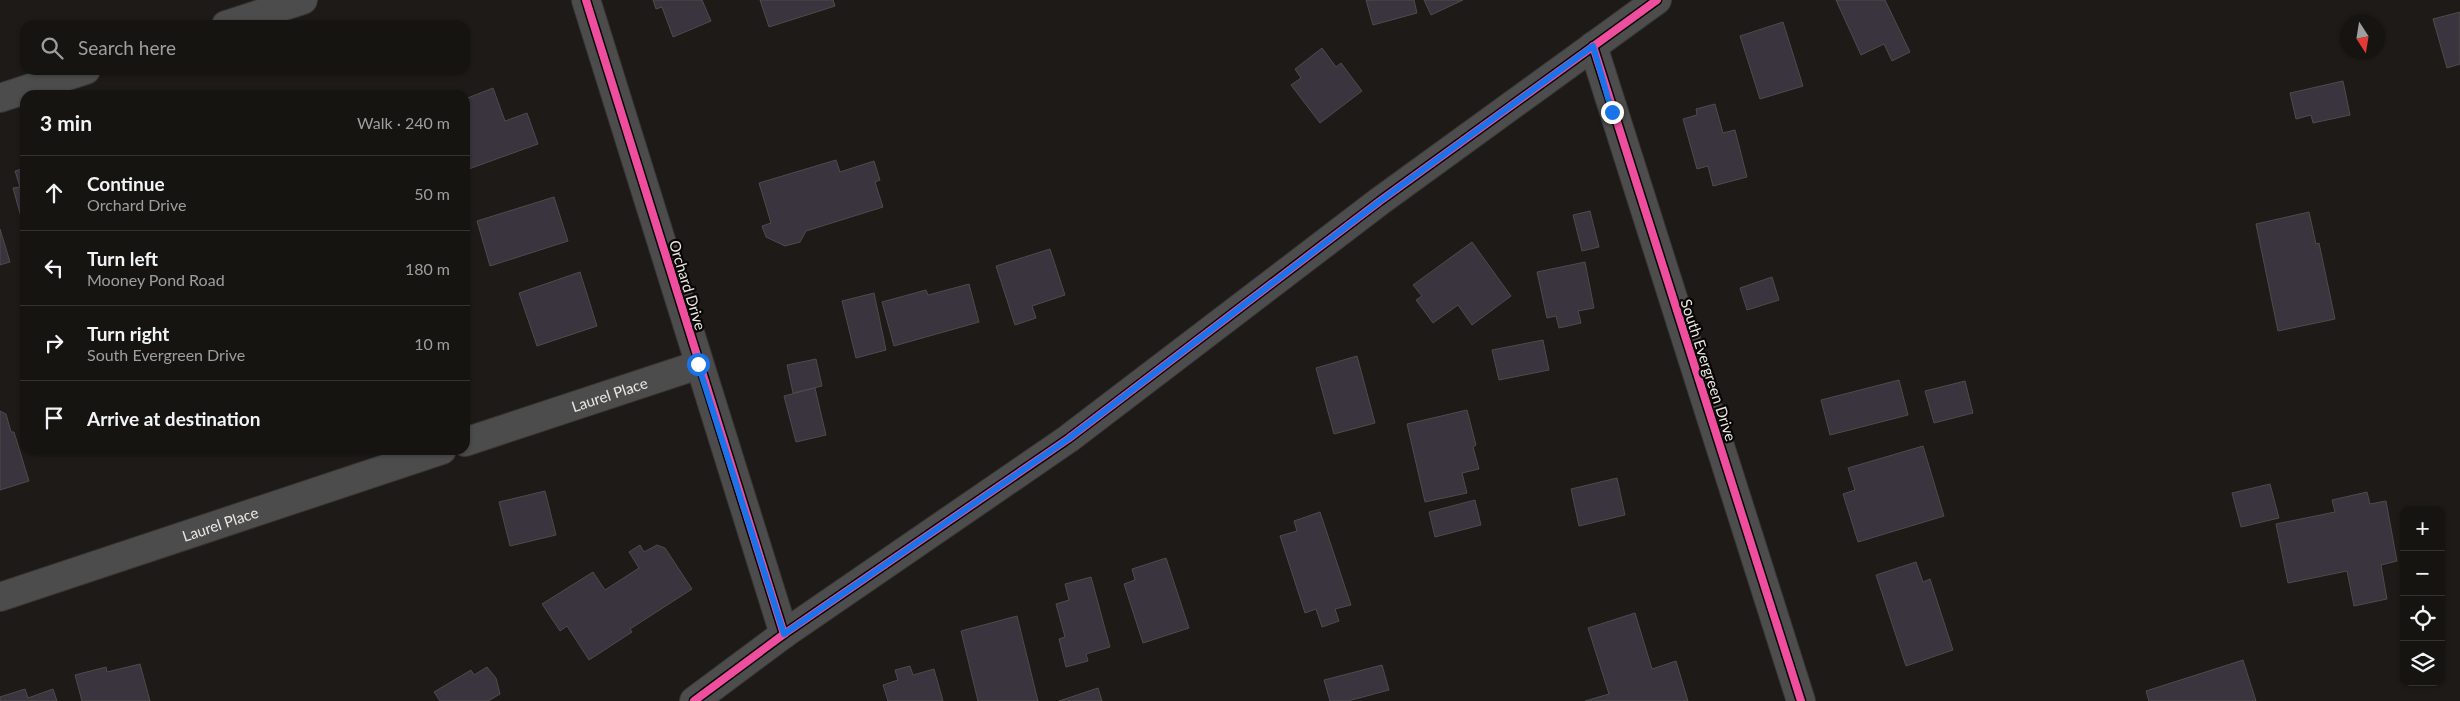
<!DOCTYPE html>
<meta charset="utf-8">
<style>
body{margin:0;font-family:Lato,sans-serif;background:#1f1d1a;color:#f1f3f6}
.controls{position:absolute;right:15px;bottom:15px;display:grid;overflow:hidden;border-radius:10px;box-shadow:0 1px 4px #0004}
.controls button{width:45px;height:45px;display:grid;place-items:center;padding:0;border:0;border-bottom:1px solid #353331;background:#161411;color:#f1f3f6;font:25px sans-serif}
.compass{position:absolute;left:2340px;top:15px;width:45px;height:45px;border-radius:50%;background:#161411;box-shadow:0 1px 4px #0004;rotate:168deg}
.stop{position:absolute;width:15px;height:15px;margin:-11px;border:4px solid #1a73e8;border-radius:50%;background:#fff}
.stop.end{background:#1a73e8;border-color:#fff;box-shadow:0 1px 5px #0008}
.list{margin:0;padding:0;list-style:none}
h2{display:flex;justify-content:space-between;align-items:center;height:65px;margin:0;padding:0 20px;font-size:21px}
h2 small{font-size:16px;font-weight:400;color:#9e9e9f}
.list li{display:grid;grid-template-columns:32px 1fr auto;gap:15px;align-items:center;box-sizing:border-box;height:75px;padding:0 20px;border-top:1px solid #353331}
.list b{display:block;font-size:19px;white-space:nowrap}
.list p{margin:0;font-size:16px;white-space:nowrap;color:#9e9e9f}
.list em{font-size:16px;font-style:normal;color:#9e9e9f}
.icon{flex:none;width:28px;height:28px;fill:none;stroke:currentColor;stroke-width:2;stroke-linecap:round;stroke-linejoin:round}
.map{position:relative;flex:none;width:2460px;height:701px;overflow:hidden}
.search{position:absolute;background:#161411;box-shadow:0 1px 4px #0004;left:20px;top:20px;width:450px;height:55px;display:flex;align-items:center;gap:12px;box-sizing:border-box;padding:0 18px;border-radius:15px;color:#9e9e9f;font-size:19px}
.panel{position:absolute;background:#161411;box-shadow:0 1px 4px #0004;left:20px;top:90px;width:450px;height:365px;border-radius:15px}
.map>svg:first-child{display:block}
.building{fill:#39343d;stroke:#4d4c4b}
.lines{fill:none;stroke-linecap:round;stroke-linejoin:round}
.street-casing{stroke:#393734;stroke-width:30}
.secondary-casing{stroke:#393734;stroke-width:30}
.street{stroke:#4d4c4d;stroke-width:28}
.secondary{stroke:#4e4d4d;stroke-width:28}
.cycleway-casing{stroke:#080604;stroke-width:11}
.cycleway{stroke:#ef4d9e;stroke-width:8}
.route{stroke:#1a73e8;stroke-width:6}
.labels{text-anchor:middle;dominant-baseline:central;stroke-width:4.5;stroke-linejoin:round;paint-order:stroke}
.street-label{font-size:15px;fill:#eae7e3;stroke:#080604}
</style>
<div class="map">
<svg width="2460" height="701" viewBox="0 0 2460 701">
<rect width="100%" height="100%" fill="#1d1a17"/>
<g class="building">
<path d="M653,0H702L711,21L673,37L662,7L656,9Z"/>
<path d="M760,0H833L835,6L769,27Z"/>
<path d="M1366,0H1414L1417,13L1373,25Z"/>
<path d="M1424,0H1463L1431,15Z"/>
<path d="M1836,0H1885L1910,52L1892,61L1884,44L1861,55Z"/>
<path d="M2460,12V64L2447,68L2433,19Z"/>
<path d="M1783,22L1803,86L1760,99L1740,36Z"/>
<path d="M1322,48L1336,67L1341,63L1362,91L1320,123L1291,85L1301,78L1295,69Z"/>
<path d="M2343,81L2350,115L2313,123L2311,115L2296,119L2290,93Z"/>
<path d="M493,88L505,121L527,113L538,144L466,170L465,99Z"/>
<path d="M1715,104L1723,133L1735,130L1747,177L1713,186L1708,166L1697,169L1683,119L1697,115L1696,109Z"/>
<path d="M836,160L840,172L874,161L880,180L875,182L883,207L806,231L800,242L785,246L766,237L762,226L771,223L759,183Z"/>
<path d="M25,168V231L13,188L20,187L15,171Z"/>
<path d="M554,197L568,241L490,266L477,221Z"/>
<path d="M1590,211L1599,247L1582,251L1573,215Z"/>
<path d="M2309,212L2316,244L2319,243L2335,319L2278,331L2256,224Z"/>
<path d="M0,229L10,262L0,265Z"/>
<path d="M1472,242L1511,296L1472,325L1458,305L1433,323L1416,300L1422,296L1413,285Z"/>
<path d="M1050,249L1065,295L1032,306L1036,318L1015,325L996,266Z"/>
<path d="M1585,262L1594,308L1578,311L1581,323L1559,328L1556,316L1547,318L1537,272Z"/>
<path d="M580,272L597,326L537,346L519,293Z"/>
<path d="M1772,277L1779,300L1747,310L1740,288Z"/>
<path d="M969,284L979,322L894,346L882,302L926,290L928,295Z"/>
<path d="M874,293L886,350L856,358L842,301Z"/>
<path d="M1543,340L1549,370L1499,380L1492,350Z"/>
<path d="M1357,356L1375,423L1334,434L1316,368Z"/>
<path d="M816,359L822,386L793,393L787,365Z"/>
<path d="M1899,380L1908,415L1830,435L1821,400Z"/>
<path d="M1965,381L1973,413L1934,423L1925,391Z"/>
<path d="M815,388L826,435L796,442L784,396Z"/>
<path d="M1467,410L1476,445L1473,447L1479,469L1462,473L1467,493L1425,502L1407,424Z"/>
<path d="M0,411L6,414L11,432H14L29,481L0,490Z"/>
<path d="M1923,446L1944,516L1858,542L1843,494L1855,490L1848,468Z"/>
<path d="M1617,478L1625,515L1579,526L1571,489Z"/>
<path d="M2270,484L2279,518L2241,527L2232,493Z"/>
<path d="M545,491L556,535L510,546L499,502Z"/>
<path d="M2367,492L2370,504L2386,501L2397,561L2381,565L2387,599L2354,606L2347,571L2288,583L2276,524L2335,512L2332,500Z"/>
<path d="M1475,500L1481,525L1435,537L1429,512Z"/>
<path d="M1320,512L1351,605L1335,609L1339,621L1322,627L1316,609L1305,613L1280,536L1297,531L1294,521Z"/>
<path d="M640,545L644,552L657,545L665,548L692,589L630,629L632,632L589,660L567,626L560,631L542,604L593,572L605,590L639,568L629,552Z"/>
<path d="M1166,558L1189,628L1143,643L1124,584L1135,580L1132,569Z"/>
<path d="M1916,562L1923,582L1930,579L1953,650L1906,666L1876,575Z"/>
<path d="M1091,577L1110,647L1086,654L1088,661L1066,667L1059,639L1065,637L1056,604L1069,600L1065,584Z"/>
<path d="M1635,613L1652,669L1676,661L1688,701H1585L1609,694L1588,628Z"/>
<path d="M1017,616L1038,701H978L961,631Z"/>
<path d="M2243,660L2256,701H2149L2146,691Z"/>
<path d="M140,664L150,701H82L75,675L106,667L107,672Z"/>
<path d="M1382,665L1389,690L1348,701H1330L1324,680Z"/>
<path d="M910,666L913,675L934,669L943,701H888L883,685L898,680L895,670Z"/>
<path d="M487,667L496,678L500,694L488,701H440L434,692L471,670L474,675Z"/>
<path d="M1098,688L1102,701H1059Z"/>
<path d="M25,689L28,698L53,689L57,701H0V697Z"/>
</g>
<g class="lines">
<g class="street-casing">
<g id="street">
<path d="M586,0L784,634"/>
<path d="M226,25L303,0"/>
<path d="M0,98L86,70"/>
<path id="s1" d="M465,442L698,365"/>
<path id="s2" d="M0,597L442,450"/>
</g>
</g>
<g class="secondary-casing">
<g id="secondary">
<path d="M1593,46L1801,701"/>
<path d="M694,701L784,634L1068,439L1380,201L1657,0"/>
</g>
</g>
<use href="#street" class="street"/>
<use href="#secondary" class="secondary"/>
<g class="cycleway-casing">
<g id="cycleway">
<path d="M586,0L784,634"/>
<path d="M1593,46L1801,701"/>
<path d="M694,701L784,634L1068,439L1380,201L1657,0"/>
</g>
</g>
<use href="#cycleway" class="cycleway"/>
</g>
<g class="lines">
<path class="route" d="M698,364L784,634L1068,439L1380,201L1593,46L1612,112"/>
</g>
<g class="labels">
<g class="street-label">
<text transform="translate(688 285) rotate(73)">Orchard Drive</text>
<text transform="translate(1709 370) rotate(72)">South Evergreen Drive</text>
<text stroke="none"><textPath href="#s1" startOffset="152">Laurel Place</textPath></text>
<text stroke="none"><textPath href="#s2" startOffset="232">Laurel Place</textPath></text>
</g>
</g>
</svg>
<div class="controls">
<button>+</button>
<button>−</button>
<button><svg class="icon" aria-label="locate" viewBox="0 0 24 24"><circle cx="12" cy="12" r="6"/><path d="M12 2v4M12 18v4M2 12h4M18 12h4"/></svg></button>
<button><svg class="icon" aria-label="layers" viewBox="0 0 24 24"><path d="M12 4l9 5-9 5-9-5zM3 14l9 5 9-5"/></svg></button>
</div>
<svg class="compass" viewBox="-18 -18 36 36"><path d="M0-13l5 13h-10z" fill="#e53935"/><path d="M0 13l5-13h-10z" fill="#9e9e9f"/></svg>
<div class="stop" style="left:698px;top:364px"></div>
<div class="stop end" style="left:1612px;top:112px"></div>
<div class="search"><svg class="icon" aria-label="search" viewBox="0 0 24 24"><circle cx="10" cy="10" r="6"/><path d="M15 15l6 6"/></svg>Search here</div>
<section class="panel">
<h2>3 min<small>Walk · 240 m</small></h2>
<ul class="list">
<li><svg class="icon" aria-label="ahead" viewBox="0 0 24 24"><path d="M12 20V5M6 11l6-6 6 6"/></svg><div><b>Continue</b><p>Orchard Drive</p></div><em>50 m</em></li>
<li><svg class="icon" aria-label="left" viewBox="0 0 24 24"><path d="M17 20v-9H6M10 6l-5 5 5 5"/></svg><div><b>Turn left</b><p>Mooney Pond Road</p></div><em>180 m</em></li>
<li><svg class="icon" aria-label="right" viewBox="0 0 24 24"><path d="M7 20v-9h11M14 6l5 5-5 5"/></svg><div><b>Turn right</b><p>South Evergreen Drive</p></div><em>10 m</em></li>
<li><svg class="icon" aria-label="arrive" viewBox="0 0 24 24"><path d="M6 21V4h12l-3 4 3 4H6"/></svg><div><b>Arrive at destination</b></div></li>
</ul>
</section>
</div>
